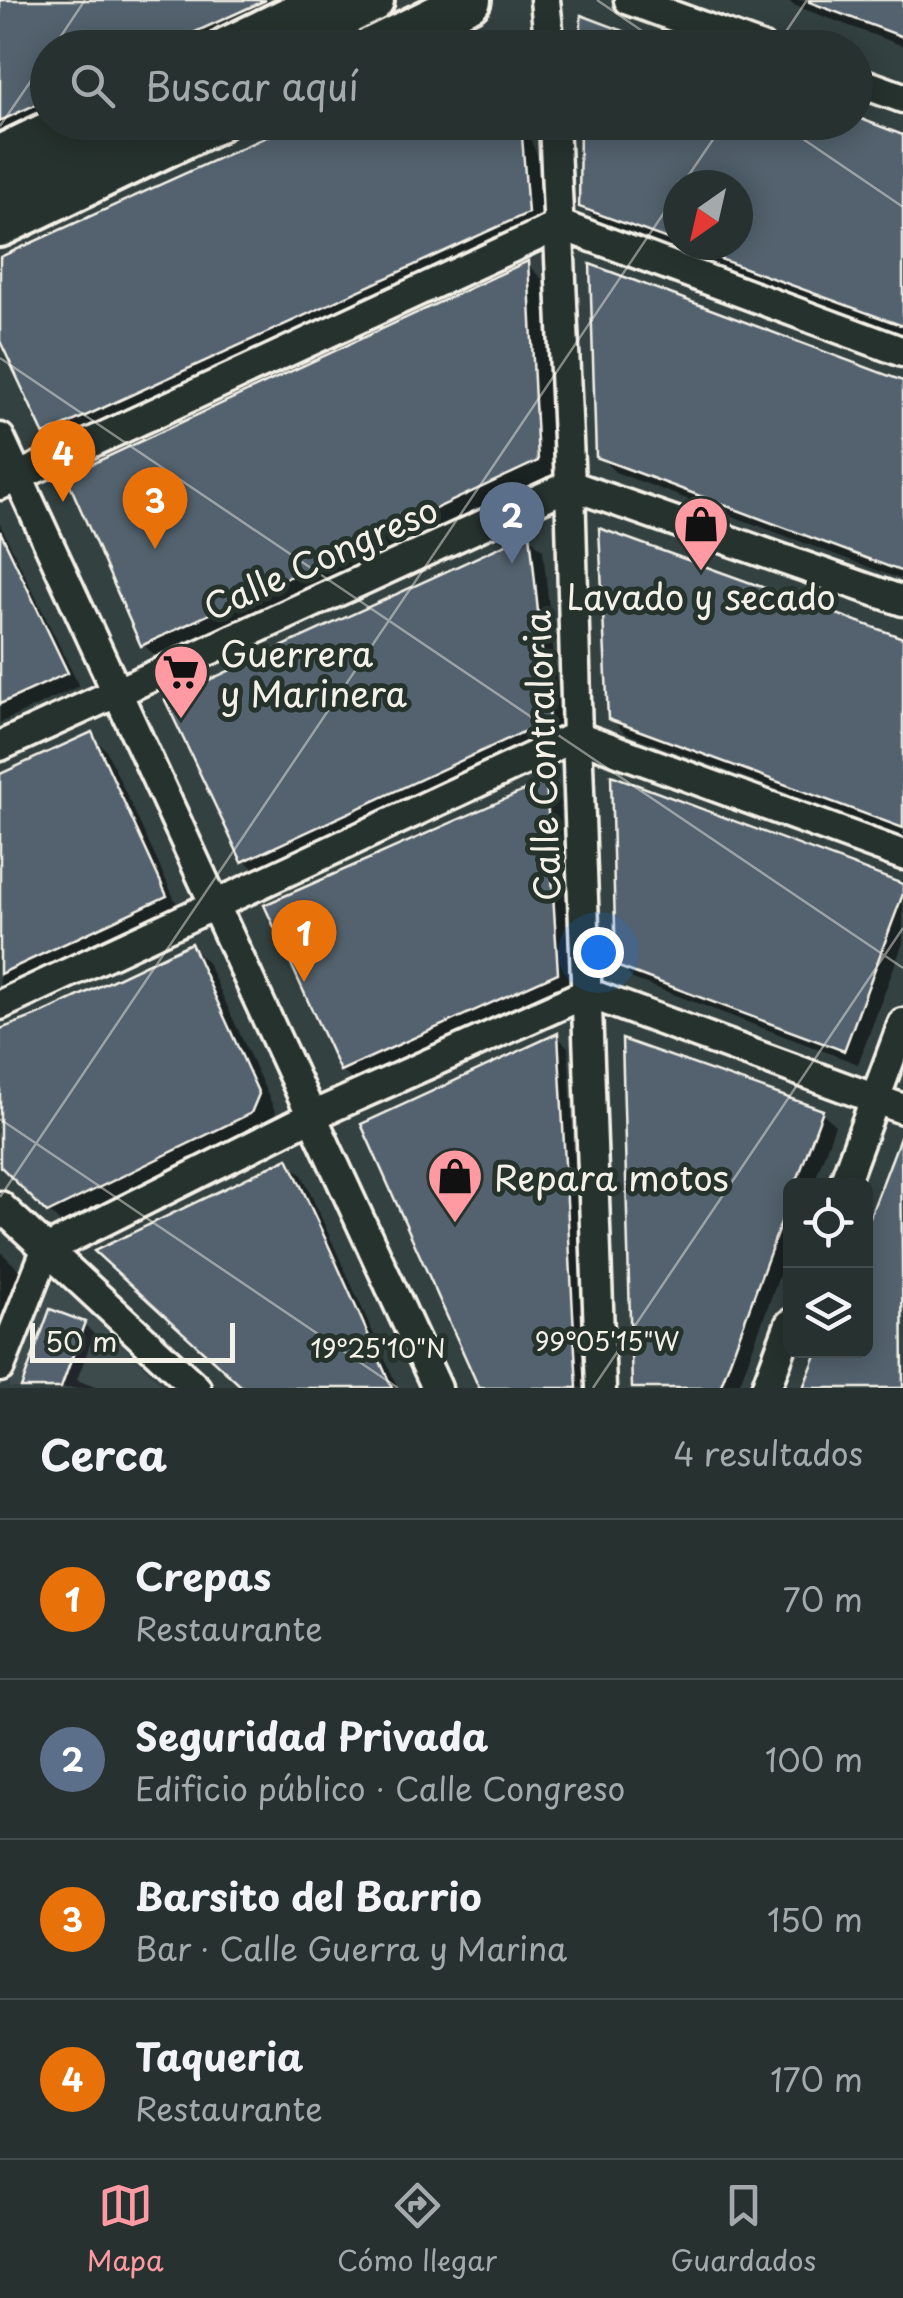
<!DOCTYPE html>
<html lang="es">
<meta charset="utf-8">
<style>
body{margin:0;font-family:"Playpen Sans",sans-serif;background:#2e3938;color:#f1f3f6}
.controls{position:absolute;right:30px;bottom:30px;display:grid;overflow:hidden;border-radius:15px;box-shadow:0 5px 25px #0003}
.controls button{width:90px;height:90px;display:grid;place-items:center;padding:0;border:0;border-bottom:2px solid #424c4c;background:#263130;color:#f1f3f6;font:50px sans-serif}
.compass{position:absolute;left:663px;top:170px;width:90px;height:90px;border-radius:50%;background:#263130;box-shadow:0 5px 25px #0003;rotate:214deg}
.scale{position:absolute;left:30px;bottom:25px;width:205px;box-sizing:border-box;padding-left:10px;border:5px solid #f4f1e8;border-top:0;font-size:28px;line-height:35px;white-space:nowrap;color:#f4f1e8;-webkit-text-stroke:8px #26332d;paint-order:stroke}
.you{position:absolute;left:598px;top:952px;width:35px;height:35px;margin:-25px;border:8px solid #fff;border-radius:50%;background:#1a73e8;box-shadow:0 0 0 15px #1a73e833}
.badge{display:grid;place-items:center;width:65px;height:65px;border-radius:50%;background:#ff9aa2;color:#fff;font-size:32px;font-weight:700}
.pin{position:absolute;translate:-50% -82px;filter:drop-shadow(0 2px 5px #0008)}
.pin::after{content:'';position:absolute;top:52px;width:35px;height:30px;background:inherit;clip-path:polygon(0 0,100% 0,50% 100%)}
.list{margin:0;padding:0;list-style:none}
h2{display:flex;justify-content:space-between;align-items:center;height:130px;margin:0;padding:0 40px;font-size:42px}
h2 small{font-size:32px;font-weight:400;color:#a4a9ab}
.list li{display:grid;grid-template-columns:65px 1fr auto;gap:30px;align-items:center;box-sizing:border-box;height:160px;padding:0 40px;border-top:2px solid #424c4c}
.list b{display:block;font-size:38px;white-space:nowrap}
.list p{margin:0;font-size:32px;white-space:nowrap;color:#a4a9ab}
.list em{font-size:32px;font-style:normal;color:#a4a9ab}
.icon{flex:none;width:55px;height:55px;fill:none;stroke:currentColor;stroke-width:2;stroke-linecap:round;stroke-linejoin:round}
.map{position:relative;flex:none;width:903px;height:1388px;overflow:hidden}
.search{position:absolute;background:#263130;box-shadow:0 5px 25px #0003;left:30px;right:30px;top:30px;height:110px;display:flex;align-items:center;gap:25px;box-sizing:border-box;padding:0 35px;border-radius:55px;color:#a4a9ab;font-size:38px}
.sheet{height:770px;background:#263130}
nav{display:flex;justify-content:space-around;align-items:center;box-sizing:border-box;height:140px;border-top:2px solid #424c4c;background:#263130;font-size:28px;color:#a4a9ab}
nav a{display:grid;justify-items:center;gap:5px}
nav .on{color:#ff9aa2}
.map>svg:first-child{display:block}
.built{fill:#3c4b4e}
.shadow{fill:#0007;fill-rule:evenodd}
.building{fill:#52626e;stroke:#f4f1e8;stroke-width:2.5}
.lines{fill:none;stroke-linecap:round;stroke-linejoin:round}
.minor-casing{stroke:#f4f1e8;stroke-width:35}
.secondary-casing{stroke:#f4f1e8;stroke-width:48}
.primary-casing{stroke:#f4f1e8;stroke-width:50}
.minor{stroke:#26332d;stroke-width:28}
.secondary{stroke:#26332d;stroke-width:40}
.primary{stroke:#26332d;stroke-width:42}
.ticks{fill:none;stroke:#f4f1e8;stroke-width:2.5;stroke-opacity:0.45}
.labels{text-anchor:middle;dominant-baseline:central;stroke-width:10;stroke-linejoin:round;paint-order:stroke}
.street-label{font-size:35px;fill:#f4f1e8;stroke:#26332d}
.poi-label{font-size:35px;fill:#f4f1e8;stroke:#26332d;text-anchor:start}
.ticks-label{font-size:25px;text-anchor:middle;fill:#f4f1e8;stroke:#26332d;stroke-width:10;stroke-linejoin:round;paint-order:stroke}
</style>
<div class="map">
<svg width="903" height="1388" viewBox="0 0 903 1388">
<rect width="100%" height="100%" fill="#334140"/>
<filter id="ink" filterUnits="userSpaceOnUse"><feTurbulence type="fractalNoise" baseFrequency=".01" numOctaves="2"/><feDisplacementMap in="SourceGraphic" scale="20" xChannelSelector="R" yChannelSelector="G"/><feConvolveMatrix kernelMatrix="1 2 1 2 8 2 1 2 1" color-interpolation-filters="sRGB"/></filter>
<g filter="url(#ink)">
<path class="built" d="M48,1281L68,1290L165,1388H8Z"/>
<g class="shadow">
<path d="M0,0H309L205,48H48V120L0,141Z"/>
<path d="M788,0H903V46L793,5Z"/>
<path d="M856,120L903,138V334L598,222L582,206L856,122ZM678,185H738V245H678Z"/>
<path d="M305,122H523L537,155L542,228L62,449L46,434L0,335V261Z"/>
<path d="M527,264L543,280L553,477L159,660L143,644Z"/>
<path d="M903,384V580L615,472L599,456Z"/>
<path d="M0,524L79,686L0,723Z"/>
<path d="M529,536L543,550L562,734L259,875L245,860Z"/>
<path d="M903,641V836L625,733L610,718Z"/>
<path d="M91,735L106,750L180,911L0,995V778Z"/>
<path d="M545,784L560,799L572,988L357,1085L342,1070Z"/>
<path d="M903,887V943L858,1064L633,979L619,965Z"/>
<path d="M191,946L208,964L276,1113L268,1130L66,1229L0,1162V1033Z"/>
<path d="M557,1036L568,1047L587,1388H482Z"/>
<path d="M822,1112L835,1125L813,1186H790V1246L738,1388H635Z"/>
<path d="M901,1142L903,1388H806L866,1350V1234Z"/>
<path d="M288,1161L302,1175L398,1388H245Z"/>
<path d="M0,1251L21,1272L0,1329Z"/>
<path d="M84,1324L94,1334L77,1380L98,1388H23Z"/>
</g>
<g class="building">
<path d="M0,0H266L160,48H48V99L0,121Z"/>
<path d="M809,0H903V37L809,2Z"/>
<path d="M581,15L661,45V48H581Z"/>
<path d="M856,117L903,135V326L690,248V245H738V185H678V243L579,207L580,122H856Z"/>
<path d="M299,122H516L522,136L528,213L44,435L0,341V257Z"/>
<path d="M528,261L538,461L141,646L66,476Z"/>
<path d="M590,264L903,381V572L596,457Z"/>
<path d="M599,528L903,638V828L608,719Z"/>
<path d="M0,531L68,673L0,704Z"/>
<path d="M530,533L549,720L242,862L165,700Z"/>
<path d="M92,732L167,896L0,974V774Z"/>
<path d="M611,775L903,884V894L844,1051L616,966Z"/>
<path d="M546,781L558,973L340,1071L264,905Z"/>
<path d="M191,943L259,1094L251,1113L47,1213L0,1166V1029L43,1013Z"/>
<path d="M558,1033L577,1388H479L361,1124Z"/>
<path d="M622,1039L823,1110L795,1186H790V1198L720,1388H632Z"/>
<path d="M901,1135L903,1388H803L818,1350H866V1227Z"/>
<path d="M288,1158L331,1251L392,1388H243L94,1251Z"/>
<path d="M50,1309L85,1322L61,1388H21Z"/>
</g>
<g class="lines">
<g class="minor-casing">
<g id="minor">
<path d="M545,0L550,48"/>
<path d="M629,0L761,48"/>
<path d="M856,81L903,98"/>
<path d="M554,122L570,485L577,736L601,1388"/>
<path d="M0,438L437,1388"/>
<path d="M0,485L560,225L903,352"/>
<path d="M0,746L570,485L903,601"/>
<path d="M0,1005L577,736L903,855"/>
<path d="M843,1186L903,1023"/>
<path d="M0,1206L196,1388"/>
<path d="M0,1367L46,1250L312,1116L587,993L903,1109"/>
<path d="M766,1388L790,1324"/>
</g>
</g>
<g class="secondary-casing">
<g id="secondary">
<path d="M227,48L326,0"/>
<path d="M372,48L470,0"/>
<path d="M0,156L71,122"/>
<path d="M0,226L216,122"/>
</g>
</g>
<g class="primary-casing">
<g id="primary">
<path d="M277,48L372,0"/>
<path d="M0,184L129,122"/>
</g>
</g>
<use href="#minor" class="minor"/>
<use href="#secondary" class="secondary"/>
<use href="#primary" class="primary"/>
</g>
</g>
<path class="ticks" d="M597,0L667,48M53,48L85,0M775,48L807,0M778,122L903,207M0,126L48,56M682,185L725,122M0,358L903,968M0,1119L398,1388M0,1197L678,192M593,1388L903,928"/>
<defs>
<g id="shop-pin" transform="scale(2.875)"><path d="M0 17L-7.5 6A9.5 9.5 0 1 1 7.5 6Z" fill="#ff9aa2" stroke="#26332d"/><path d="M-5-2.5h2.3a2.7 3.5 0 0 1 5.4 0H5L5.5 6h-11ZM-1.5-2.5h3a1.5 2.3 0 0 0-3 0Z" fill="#111"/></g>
<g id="supermarket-pin" transform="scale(2.875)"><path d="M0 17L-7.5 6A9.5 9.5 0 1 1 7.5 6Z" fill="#ff9aa2" stroke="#26332d"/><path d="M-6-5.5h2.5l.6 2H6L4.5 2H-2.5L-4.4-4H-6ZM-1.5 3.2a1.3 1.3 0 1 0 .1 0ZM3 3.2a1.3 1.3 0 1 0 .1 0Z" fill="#111"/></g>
</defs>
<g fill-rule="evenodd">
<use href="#shop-pin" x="701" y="524"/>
<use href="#supermarket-pin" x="181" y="672"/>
<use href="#shop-pin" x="455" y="1176"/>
</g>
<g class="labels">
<g class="street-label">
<text transform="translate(320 557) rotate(-24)">Calle Congreso</text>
<text transform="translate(541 756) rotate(-92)">Calle Contraloria</text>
</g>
<g class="poi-label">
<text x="701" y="595" text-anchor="middle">Lavado y secado</text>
<text x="220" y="652">Guerrera<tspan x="220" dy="40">y Marinera</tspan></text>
<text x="494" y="1176">Repara motos</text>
</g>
</g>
<g class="ticks-label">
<text x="607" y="1351">99°05'15"W</text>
<text x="378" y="1358">19°25'10"N</text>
</g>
</svg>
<div class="controls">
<button><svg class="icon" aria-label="locate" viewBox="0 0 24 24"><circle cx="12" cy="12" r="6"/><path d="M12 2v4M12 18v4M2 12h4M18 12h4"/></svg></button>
<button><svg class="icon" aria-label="layers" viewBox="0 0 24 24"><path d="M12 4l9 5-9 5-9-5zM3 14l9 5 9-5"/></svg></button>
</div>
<svg class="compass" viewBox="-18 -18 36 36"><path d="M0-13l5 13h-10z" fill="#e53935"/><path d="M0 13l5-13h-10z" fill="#a4a9ab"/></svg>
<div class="scale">50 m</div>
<div class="you"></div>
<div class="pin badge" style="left:304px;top:982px;background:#e8710a">1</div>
<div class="pin badge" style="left:512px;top:564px;background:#5c6f8a">2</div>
<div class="pin badge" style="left:155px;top:549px;background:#e8710a">3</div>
<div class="pin badge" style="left:63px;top:502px;background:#e8710a">4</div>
<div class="search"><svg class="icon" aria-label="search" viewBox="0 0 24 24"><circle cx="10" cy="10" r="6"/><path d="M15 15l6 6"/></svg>Buscar aquí</div>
</div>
<section class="sheet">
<h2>Cerca<small>4 resultados</small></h2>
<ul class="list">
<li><span class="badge" style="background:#e8710a">1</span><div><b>Crepas</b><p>Restaurante</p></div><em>70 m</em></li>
<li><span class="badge" style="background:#5c6f8a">2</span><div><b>Seguridad Privada</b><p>Edificio público · Calle Congreso</p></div><em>100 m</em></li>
<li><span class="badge" style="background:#e8710a">3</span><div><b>Barsito del Barrio</b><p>Bar · Calle Guerra y Marina</p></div><em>150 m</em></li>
<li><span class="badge" style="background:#e8710a">4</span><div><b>Taqueria</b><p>Restaurante</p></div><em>170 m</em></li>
</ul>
</section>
<nav>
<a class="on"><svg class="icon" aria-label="map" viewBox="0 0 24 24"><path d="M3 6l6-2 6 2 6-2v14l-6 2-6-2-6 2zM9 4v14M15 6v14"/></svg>Mapa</a>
<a><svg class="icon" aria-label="directions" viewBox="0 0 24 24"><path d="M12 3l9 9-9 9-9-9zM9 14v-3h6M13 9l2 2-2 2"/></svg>Cómo llegar</a>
<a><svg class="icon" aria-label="saved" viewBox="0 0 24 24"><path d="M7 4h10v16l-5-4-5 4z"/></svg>Guardados</a>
</nav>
